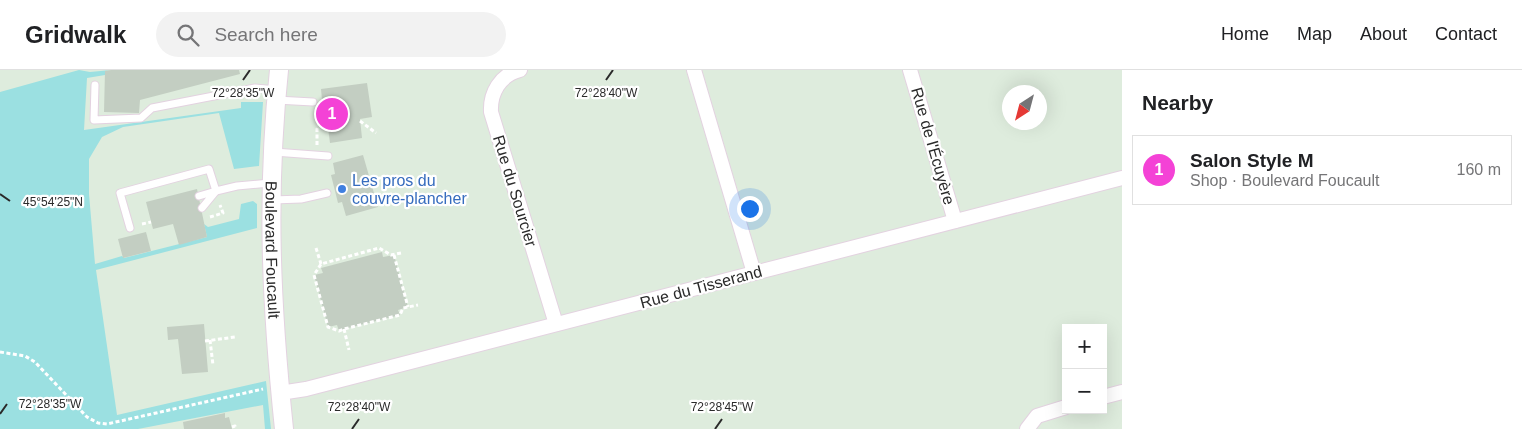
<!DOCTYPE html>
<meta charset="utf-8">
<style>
body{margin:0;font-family:Arial,sans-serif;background:#f2f2f2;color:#202124}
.controls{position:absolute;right:15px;bottom:15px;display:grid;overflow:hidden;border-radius:0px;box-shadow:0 5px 20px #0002}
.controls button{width:45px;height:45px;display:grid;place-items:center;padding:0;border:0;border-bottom:1px solid #e0e0e0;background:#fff;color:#202124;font:25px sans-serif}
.compass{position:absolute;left:1002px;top:15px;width:45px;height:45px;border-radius:50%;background:#fff;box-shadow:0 5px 20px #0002;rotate:216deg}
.you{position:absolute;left:749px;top:138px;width:18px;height:18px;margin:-12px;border:4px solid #fff;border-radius:50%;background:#1a73e8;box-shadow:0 0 0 8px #1a73e833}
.badge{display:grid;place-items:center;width:32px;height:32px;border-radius:50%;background:#f442d6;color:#fff;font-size:16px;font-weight:700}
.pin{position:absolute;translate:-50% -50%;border:2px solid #fff;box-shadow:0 1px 5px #0006}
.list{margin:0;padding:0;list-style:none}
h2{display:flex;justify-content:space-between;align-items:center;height:65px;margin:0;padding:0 20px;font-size:21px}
h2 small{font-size:16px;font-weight:400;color:#757577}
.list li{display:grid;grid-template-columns:32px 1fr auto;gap:15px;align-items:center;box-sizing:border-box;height:70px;margin:0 10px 10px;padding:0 10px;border:1px solid #e0e0e0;border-radius:0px}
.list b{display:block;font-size:19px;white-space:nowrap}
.list p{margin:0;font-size:16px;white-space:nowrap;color:#757577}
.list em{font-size:16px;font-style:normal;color:#757577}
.icon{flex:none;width:28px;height:28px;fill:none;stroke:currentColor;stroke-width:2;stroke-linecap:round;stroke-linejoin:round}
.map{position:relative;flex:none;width:1122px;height:359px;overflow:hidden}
header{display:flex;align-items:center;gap:30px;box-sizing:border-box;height:70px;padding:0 25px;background:#fff;border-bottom:1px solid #e0e0e0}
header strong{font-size:24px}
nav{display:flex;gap:28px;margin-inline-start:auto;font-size:18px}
.search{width:350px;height:45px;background:#f2f2f2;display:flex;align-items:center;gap:12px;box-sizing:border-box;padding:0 18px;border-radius:28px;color:#757577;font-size:19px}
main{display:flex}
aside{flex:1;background:#fff}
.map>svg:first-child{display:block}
.green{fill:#9be0e1}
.building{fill:#c3cec2}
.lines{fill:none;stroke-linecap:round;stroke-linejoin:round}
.service-casing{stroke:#e3d2e0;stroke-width:9}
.minor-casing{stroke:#e3d2e0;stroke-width:16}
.tertiary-casing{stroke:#e3d2e0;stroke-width:20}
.path{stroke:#fff;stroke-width:3;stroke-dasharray:4 2.5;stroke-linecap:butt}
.service{stroke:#fff;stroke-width:7}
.minor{stroke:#fff;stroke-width:14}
.tertiary{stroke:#fff;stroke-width:18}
.ticks{fill:none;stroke:#2a2a2a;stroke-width:2}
.shop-dot{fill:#3f7fe0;stroke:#fff;stroke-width:2}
.labels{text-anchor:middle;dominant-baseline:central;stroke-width:4.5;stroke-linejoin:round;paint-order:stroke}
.street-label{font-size:16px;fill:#2a2a2a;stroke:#fff}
.shop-label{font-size:16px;fill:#366cbe;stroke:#fff;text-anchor:start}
.ticks-label{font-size:12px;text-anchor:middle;fill:#2a2a2a;stroke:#fff;stroke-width:4.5;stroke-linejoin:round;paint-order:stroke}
</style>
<header>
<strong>Gridwalk</strong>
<div class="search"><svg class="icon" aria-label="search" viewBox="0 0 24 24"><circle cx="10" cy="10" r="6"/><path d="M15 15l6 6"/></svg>Search here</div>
<nav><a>Home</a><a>Map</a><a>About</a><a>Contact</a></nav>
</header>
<main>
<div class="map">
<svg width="1122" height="359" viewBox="0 0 1122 359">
<rect width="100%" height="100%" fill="#deecdd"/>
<path class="green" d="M79,0L90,2L111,0L106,1L105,5L87,8L84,60L241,38V32H263L259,96L234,99L219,43L123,57L102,67L89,89V124L95,194L122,186L124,188L207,167L204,154L208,157L239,149L241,134L253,131L257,134V158L96,200L117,345L266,311L271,359H265L263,335L138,359H0V22Z"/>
<g class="building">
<path d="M111,0H239L240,4L140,30L139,43L104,42L105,1Z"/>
<path d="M367,13L372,47L360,49L362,68L330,73L328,58L324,59L320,31L322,30L321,19Z"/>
<path d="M363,85L378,137L346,146L342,132L338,133L331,105L335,104L333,93Z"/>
<path d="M197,119L207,167L179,175L173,154L153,159L146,132Z"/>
<path d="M146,162L151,181L123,188L118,169Z"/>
<path d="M382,182L383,187L394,185L408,237L398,240L400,245L344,259L339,261L337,255L328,257L314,205L323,203L321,198Z"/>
<path d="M204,254L208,302L182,304L178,269L168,270L167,257Z"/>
<path d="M225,343V348L229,347L232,359H184L183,352Z"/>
</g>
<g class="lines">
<g class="service-casing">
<g id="service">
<path d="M95,15L94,50L141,48L152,38L255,18L277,20"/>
<path d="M276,30L313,32"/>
<path d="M274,82L328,86"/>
<path d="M199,126L216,121L202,138"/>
<path d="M273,130L301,129L327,123"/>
<path d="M130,158L120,123L209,99L216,121L237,116L270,113"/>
</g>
</g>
<g class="minor-casing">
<g id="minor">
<path d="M520,0C500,5 490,23 491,42L556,254"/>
<path d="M694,0L754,203"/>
<path d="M910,0L955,151"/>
<path d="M280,323L306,319L1122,108"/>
<path d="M1103,327L1122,322"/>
<path d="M1027,359L1037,346L1066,337"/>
</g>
</g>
<g class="tertiary-casing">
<g id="tertiary">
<path id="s1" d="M279,0C266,125 271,235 284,359"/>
</g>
</g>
<g class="path">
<path d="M360,51L376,63"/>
<path d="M317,75V59L322,45L319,40"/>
<path d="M371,111L383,107"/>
<path d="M210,147L223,143L220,135"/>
<path d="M142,154L151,152"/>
<path d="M316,178L321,194"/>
<path d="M401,183L391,185L379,178L321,194L314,205L328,257L339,261L344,259L400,245L403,238L418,235"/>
<path d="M394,185L408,237"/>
<path d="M344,259L349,280"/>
<path d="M210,270L213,295"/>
<path d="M205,271L235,267"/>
<path d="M0,282L25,286L35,292L87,347L98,353L107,354L263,319"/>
<path d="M232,357L235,356L236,359"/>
</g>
<use href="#service" class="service"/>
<use href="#minor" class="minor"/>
<use href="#tertiary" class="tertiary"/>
</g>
<path class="ticks" d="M243,10L250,0M606,10L613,0M0,124L10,131M0,344L7,334M352,359L359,349M715,359L722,349"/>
<circle class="shop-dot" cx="342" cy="119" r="5"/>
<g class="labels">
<g class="street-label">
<text transform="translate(933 76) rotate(74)">Rue de l'Écuyère</text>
<text transform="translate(515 121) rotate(73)">Rue du Sourcier</text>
<text stroke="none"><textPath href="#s1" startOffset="180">Boulevard Foucault</textPath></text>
<text transform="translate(701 217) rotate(-15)">Rue du Tisserand</text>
</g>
<g class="shop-label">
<text x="352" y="110">Les pros du<tspan x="352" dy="18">couvre-plancher</tspan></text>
</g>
</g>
<g class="ticks-label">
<text x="606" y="27">72°28'40"W</text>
<text x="243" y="27">72°28'35"W</text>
<text x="53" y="136">45°54'25"N</text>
<text x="50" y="338">72°28'35"W</text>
<text x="359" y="341">72°28'40"W</text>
<text x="722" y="341">72°28'45"W</text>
</g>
</svg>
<div class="controls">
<button>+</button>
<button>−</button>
</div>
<svg class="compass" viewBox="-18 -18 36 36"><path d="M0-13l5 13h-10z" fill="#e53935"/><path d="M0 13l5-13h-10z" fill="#757577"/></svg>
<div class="you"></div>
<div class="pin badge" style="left:332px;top:44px">1</div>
</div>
<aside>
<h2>Nearby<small></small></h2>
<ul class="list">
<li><span class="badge">1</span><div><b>Salon Style M</b><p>Shop · Boulevard Foucault</p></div><em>160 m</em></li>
</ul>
</aside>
</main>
